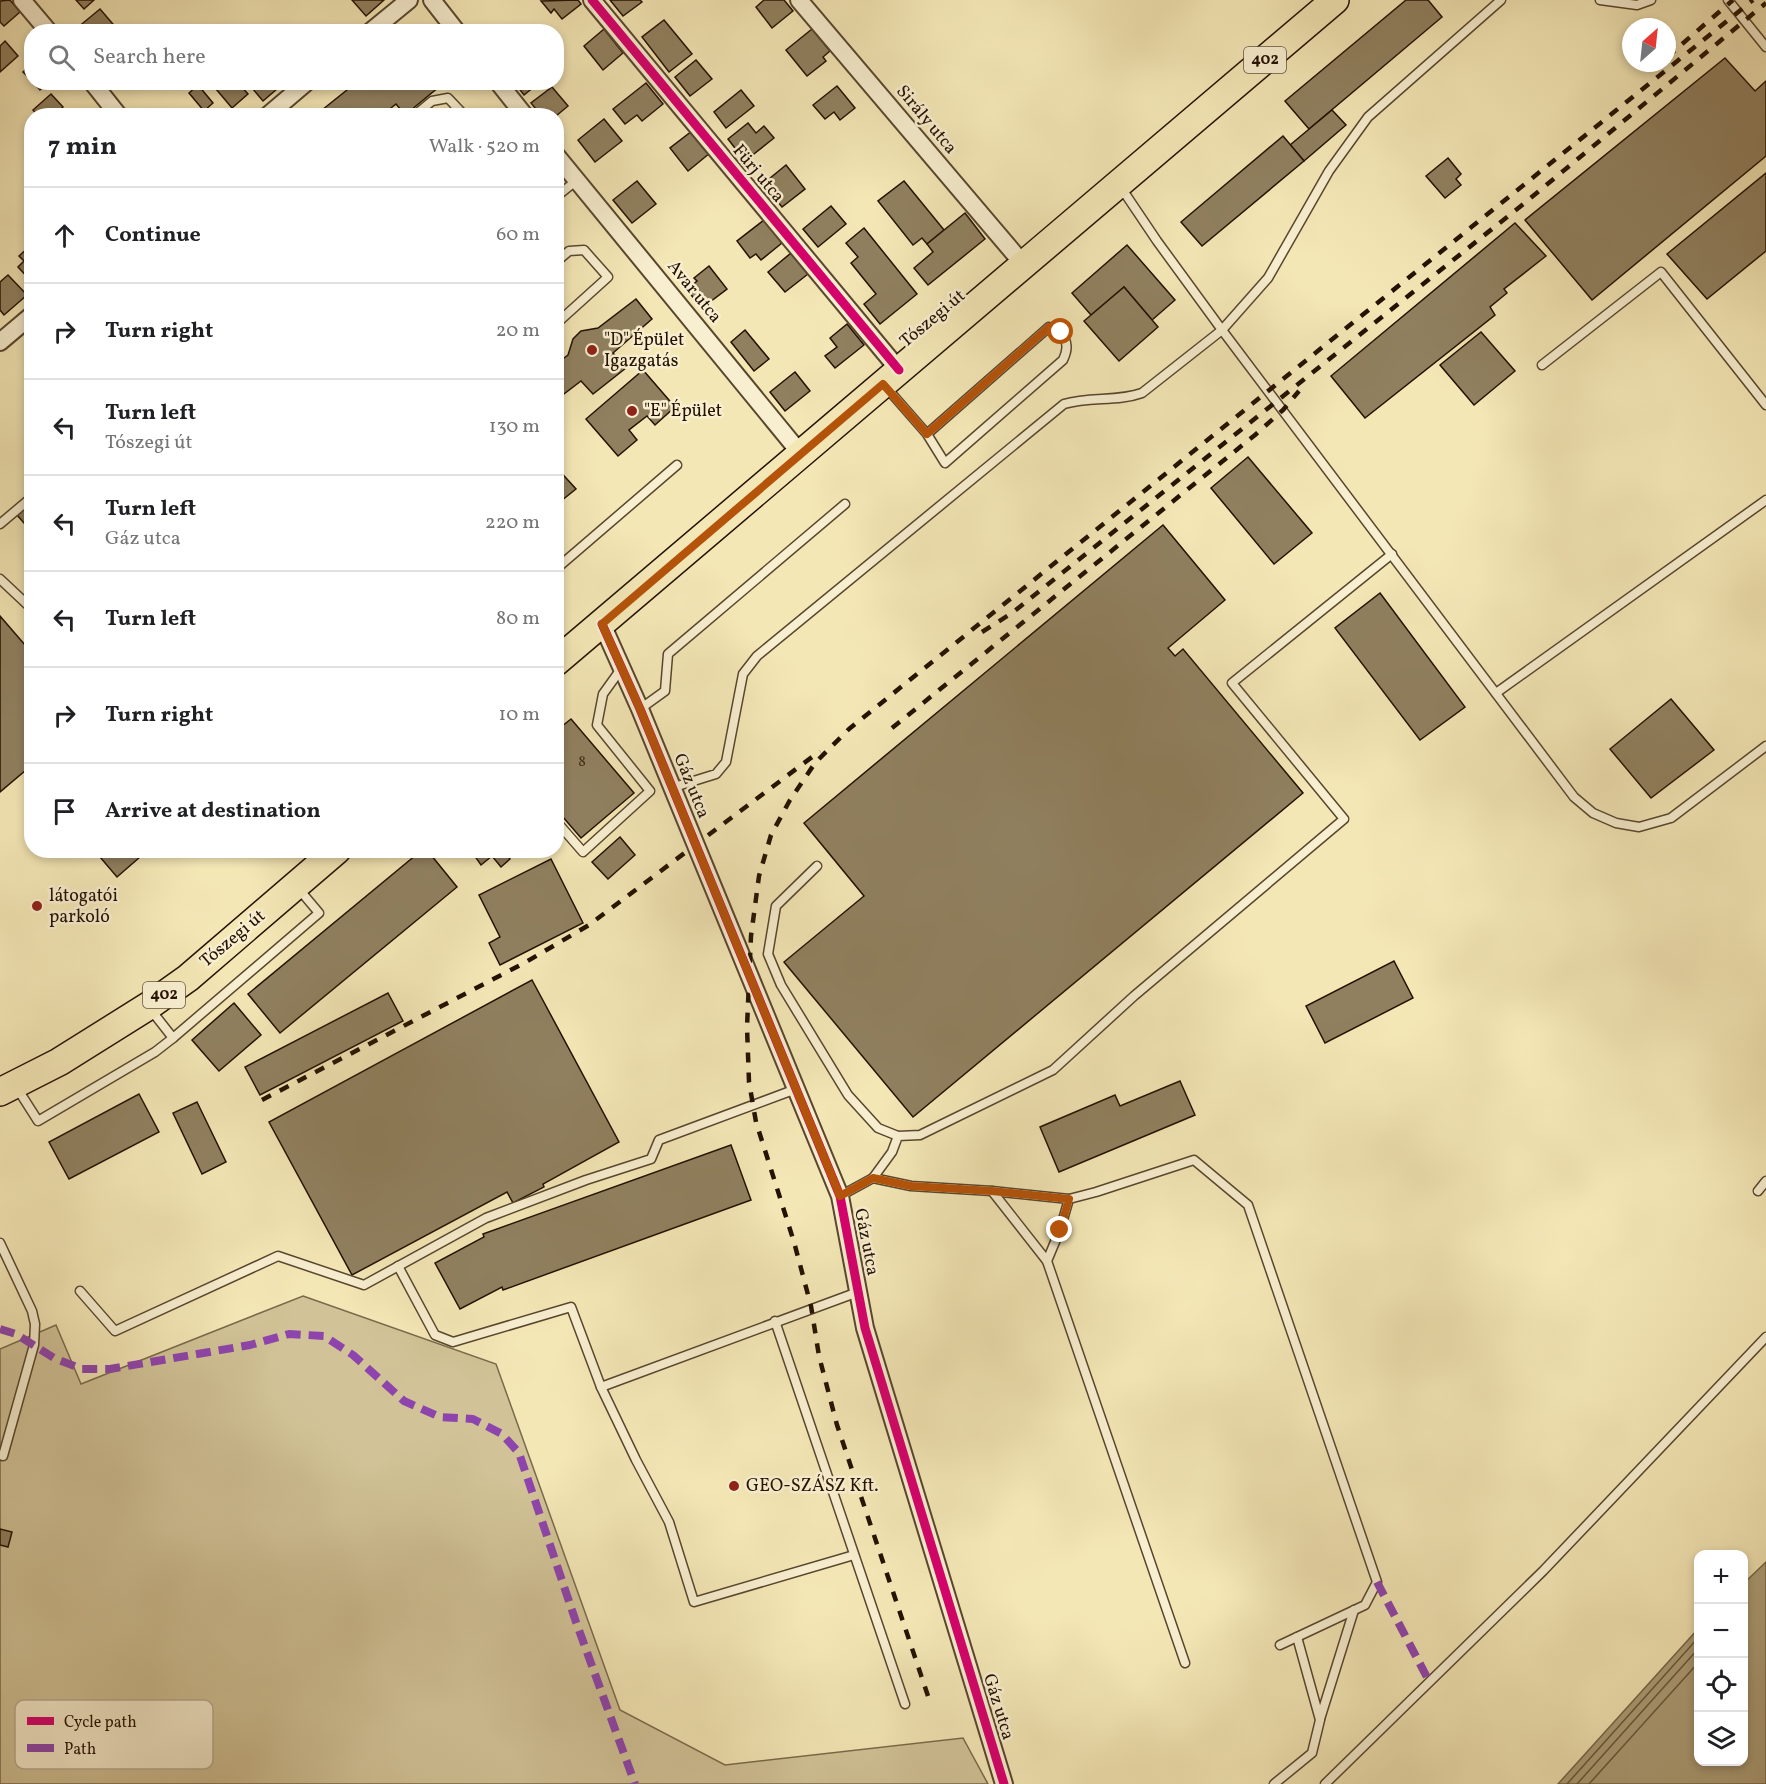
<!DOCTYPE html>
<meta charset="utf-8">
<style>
body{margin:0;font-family:Vollkorn,serif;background:#f2f2f2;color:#202124}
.controls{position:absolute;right:18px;bottom:18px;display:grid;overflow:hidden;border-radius:12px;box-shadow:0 3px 9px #0003}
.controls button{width:54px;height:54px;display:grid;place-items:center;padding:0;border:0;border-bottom:2px solid #e0e0e0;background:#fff;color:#202124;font:30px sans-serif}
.compass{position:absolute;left:1622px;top:18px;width:54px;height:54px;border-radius:50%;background:#fff;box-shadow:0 3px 9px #0003;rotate:27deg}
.stop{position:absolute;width:18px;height:18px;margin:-14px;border:4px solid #b45309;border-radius:50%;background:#fff}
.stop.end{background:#b45309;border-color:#fff;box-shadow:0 2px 6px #0008}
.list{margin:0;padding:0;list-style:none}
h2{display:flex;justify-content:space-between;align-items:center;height:78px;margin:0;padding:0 24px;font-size:26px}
h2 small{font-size:20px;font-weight:400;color:#757577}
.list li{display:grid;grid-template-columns:39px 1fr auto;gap:18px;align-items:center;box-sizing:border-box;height:96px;padding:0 24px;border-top:2px solid #e0e0e0}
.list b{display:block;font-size:22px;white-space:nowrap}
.list p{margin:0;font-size:20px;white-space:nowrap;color:#757577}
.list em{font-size:20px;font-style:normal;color:#757577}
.icon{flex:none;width:33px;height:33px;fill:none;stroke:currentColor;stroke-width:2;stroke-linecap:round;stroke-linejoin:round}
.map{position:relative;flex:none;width:1766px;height:1784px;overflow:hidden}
.search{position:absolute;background:#fff;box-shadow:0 3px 9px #0003;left:24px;top:24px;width:540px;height:66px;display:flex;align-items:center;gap:15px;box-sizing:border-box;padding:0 21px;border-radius:24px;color:#757577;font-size:22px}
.panel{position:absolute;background:#fff;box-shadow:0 3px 9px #0003;left:24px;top:108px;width:540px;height:750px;border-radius:24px}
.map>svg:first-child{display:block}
.green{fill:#d1c397;stroke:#7a6a4c;stroke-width:1.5}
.water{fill:#ad9e78;stroke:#766648;stroke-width:1.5}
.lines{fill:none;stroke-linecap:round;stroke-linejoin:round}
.shore{stroke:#68583c;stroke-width:1.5}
.building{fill:#90805f;stroke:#241101;stroke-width:1.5}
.service-casing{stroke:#58462e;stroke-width:11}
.minor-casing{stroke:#58462e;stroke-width:20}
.primary-casing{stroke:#241101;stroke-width:30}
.service{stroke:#f8efd0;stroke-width:8}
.minor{stroke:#f8efd0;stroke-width:16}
.primary{stroke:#f4e7b6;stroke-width:27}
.rail{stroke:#241101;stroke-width:4.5;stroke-dasharray:10 10;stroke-linecap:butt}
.quiet{stroke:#8e44ad;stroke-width:8;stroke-dasharray:15 8;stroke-linecap:butt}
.cycleway-casing{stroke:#f8efd0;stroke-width:13}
.cycleway{stroke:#d6006c;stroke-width:9}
.route{stroke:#b45309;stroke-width:8}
.poi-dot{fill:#8f2418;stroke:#f8efd0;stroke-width:2}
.labels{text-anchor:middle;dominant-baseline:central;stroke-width:5;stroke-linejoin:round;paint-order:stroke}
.number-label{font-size:15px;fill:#3f2d18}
.shield{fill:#f8efd0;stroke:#64543f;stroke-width:1.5}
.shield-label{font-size:16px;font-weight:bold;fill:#241101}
.street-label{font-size:18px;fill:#241101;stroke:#f8efd0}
.poi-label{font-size:18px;fill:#241101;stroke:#f8efd0;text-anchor:start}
.key{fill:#f8efd0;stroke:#b8ac92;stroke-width:1.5}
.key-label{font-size:16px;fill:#241101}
</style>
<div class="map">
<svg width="1766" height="1784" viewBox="0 0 1766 1784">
<rect width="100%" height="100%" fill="#f4e7b6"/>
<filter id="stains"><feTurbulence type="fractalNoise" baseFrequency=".00333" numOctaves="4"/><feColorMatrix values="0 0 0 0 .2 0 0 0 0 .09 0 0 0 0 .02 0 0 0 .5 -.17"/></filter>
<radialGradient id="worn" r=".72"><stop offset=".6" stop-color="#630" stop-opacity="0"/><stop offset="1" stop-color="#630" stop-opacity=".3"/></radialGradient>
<path class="green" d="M303,1296L496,1364L620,1710L725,1765L963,1738L988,1784H0V1349L56,1325L81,1384Z"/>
<path class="water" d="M1766,1562V1784H1558L1698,1629V1762H1744V1583Z"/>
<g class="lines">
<g class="shore">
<path d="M1567,1784L1698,1638"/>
<path d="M1577,1784L1698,1649"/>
<path d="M1589,1784L1698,1663"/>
</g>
</g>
<g class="building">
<path d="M10,0L20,12L4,26L0,22V1Z"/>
<path d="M76,0H94L84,9Z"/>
<path d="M352,0H384L366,16Z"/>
<path d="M578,0L581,4L562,19L554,9L551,13L541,1Z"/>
<path d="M610,0H640L642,2L623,16Z"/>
<path d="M764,0H784L793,11L772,28L756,7Z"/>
<path d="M1406,0H1428L1442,17L1309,129L1285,101Z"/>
<path d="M100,9L118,30L116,32H80L77,28Z"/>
<path d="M664,20L692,54L669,72L642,37Z"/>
<path d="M604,29L623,53L603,70L584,46Z"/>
<path d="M812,29L830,51L823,57L826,61L807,76L786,50Z"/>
<path d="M5,41L18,56L0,72V46Z"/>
<path d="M1725,58L1755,91L1766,81V156L1592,300L1525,220Z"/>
<path d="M696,60L712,79L690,96L675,77Z"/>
<path d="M32,64V81L23,72Z"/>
<path d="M33,82H48L40,90Z"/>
<path d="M223,82H237L248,94L232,108L216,89Z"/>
<path d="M247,82H283L284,83L263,101Z"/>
<path d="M357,82H445L405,115L396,104L381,116H319L317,114Z"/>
<path d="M514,82H540L524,95Z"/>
<path d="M646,83L663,104L642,121L637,115L625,124L613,109Z"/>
<path d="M198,85L213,103L204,111L189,93Z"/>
<path d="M837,86L855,108L840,120L834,112L825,119L813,105Z"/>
<path d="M552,87L568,106L556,116H548L544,111L540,114L531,103Z"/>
<path d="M741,90L754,106L726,128L714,112Z"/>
<path d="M51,94L63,107L54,116H38L33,110Z"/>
<path d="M1332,110L1346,125L1304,161L1290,145Z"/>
<path d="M604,119L622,141L595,162L578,140Z"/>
<path d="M748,123L756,133L764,126L774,138L745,161L728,139Z"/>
<path d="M692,131L710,153L688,171L670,148Z"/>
<path d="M1283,136L1304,161L1202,246L1181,222Z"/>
<path d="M1448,158L1461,174L1456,179L1461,185L1445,198L1426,176Z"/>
<path d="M786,165L805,189L782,207L763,184Z"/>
<path d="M1766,173V251L1707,299L1667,254Z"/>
<path d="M637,181L656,204L632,223L613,200Z"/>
<path d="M904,181L944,230L927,244L922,238L913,245L878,201Z"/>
<path d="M831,206L846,224L818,247L803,229Z"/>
<path d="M965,213L985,239L928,285L914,268L933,252L927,244Z"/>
<path d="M764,220L782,243L761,260L756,254L750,258L737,241Z"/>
<path d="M1515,223L1546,256L1504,289L1507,293L1490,307L1495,315L1365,418L1331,376Z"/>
<path d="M864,228L917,294L880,324L864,304L876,294L851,263L858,257L846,243Z"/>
<path d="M1127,245L1175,300L1152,320L1124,287L1091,315L1072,293Z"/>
<path d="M28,248L32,251V282L18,267L24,261L19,256Z"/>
<path d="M791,253L808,274L785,292L768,272Z"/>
<path d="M709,266L727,289L702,308L687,290L697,281L694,278Z"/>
<path d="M8,275L27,295L4,315L0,310V282Z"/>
<path d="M1124,287L1158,327L1119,361L1084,321Z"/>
<path d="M636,299L652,319L613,353L626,368L593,394L581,381L556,400V364L568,355L573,339L581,331L598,328Z"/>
<path d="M847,324L864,345L835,368L825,356L837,347L830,338Z"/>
<path d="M745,330L769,359L754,371L731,342Z"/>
<path d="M1481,332L1515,371L1474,405L1440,365Z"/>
<path d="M643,370L675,407L655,425L647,416L629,430L637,440L618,456L586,419Z"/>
<path d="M795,372L810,391L785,411L770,392Z"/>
<path d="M1248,457L1312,533L1274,564L1211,488Z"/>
<path d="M556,467L576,489L556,505Z"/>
<path d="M32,503V532L17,515Z"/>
<path d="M1163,525L1225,600L1168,648L1175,656L1183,649L1303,793L913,1117L784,962L864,896L804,823Z"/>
<path d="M1380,593L1465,707L1420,740L1335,628Z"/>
<path d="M0,616L32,653V765L0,792Z"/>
<path d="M1671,699L1714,750L1651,798L1610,749Z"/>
<path d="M571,719L634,793L581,838L556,809V731Z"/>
<path d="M620,837L635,855L608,879L592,862Z"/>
<path d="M94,850H148L117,877Z"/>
<path d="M422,850H427L457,887L280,1033L248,994Z"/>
<path d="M480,850H503L510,859L501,867L492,856L481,865L474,855Z"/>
<path d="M551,859L583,923L500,965L489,943L500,937L479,895Z"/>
<path d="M1394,961L1413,998L1325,1043L1306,1006Z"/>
<path d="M532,980L619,1142L543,1184L544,1187L513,1203L507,1192L352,1275L269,1122Z"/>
<path d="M388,993L403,1021L260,1095L245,1067Z"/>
<path d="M234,1003L261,1035L219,1071L192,1040Z"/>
<path d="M1180,1081L1195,1115L1059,1172L1040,1127L1115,1095L1120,1106Z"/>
<path d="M139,1094L159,1132L69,1179L49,1142Z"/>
<path d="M197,1102L226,1162L202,1174L173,1113Z"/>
<path d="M731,1145L751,1200L503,1290L502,1287L460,1309L435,1263L484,1237L483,1234Z"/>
<path d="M0,1529L12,1532L8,1547L0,1545Z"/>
</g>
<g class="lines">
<g class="service-casing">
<g id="service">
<path d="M1600,0L1637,5L1651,0"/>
<path d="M1728,0L1766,47"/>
<path d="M414,116L432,101L448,98L465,116"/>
<path d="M1120,186L1157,241L1222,330L1574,797L1593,813L1616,823L1639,827L1671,818L1766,746"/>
<path d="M556,197L577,180"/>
<path d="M556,262L569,251L584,250L608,277L556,324"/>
<path d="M1542,365L1661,272L1766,405"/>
<path d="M885,386L927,434L945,463L1063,360C1068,350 1068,342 1061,332L1049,327L927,434"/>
<path d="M556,454L558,457"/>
<path d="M0,524L32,497"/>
<path d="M556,569L677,465"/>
<path d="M0,579L32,609"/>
<path d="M1496,693L1766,500"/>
<path d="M640,709L665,691L668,654L845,504"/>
<path d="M671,788L716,774L726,762L743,674L757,656L1064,404C1090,396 1117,402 1142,393L1222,330L1268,278L1329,171L1368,117L1501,0"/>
<path d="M556,821L583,852L650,791L597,725L603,694L621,669"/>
<path d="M817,866L776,906L768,954L781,985L848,1095L878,1128L898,1136"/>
<path d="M151,1010L173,1038L319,913L298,888"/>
<path d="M17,1088L38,1121L155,1052L173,1038"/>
<path d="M873,1178L892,1152L898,1136L920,1135L1053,1070L1134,996L1344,819L1232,683L1392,554"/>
<path d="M992,1191L1047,1261L1060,1230L1069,1199"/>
<path d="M1758,1191L1766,1181"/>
<path d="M840,1196L873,1178L911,1186L992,1191L1069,1199L1096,1192L1194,1160L1248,1205L1377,1582L1365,1605L1280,1645"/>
<path d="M0,1243L32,1311L35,1324L34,1345L3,1456"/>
<path d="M1047,1261L1185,1663"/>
<path d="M398,1266L435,1335L453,1342L571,1307L601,1387L858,1292"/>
<path d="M80,1291L115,1331L278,1256L364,1285L486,1218L586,1180L651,1159L659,1140L796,1089"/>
<path d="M775,1321L905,1704"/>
<path d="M601,1387L636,1460L669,1522L694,1602L854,1555"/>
<path d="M1320,1719L1354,1610"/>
<path d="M1274,1784L1312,1753L1320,1720L1297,1637"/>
<path d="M1325,1784L1543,1571L1766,1337"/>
</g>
</g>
<g class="minor-casing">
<g id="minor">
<path d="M22,0L49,32"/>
<path d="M432,0L457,32"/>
<path d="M592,0L899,370"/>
<path d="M799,0L1024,265"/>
<path d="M370,32L409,0"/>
<path d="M92,82L119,116"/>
<path d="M498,82L525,116"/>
<path d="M267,116L307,82"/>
<path d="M556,155L801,454"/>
<path d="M0,342L32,315"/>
<path d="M602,624L640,709L840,1196L865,1328L1004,1784"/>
</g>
</g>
<g class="primary-casing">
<g id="primary">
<path d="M556,662L1335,0"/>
<path d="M0,1092L59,1062L150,1005L188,978L337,850"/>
</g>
</g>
<use href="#service" class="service"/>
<use href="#minor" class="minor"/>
<use href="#primary" class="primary"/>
<g class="rail">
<path d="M1667,57L1733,0"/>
<path d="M982,632L1012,613L1527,201L1766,3"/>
<path d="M892,728L1255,435L1283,410L1299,391"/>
<path d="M262,1100L526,962L589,925L820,751"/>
<path d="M928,1696L837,1425L819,1356L811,1306L794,1242L756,1122L749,1082L747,1027L751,936L759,876L771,835L790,800L815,763L849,729L1753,0"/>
</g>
<g class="quiet">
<path d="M0,1329L16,1334L54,1358L82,1369H110L250,1345L289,1334L324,1336L353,1355L404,1401L440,1417L473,1419L502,1434L519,1453L576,1622L635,1784"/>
<path d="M1377,1582L1430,1683"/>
</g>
<g class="cycleway-casing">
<g id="cycleway">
<path d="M592,0L899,370"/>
<path d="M602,624L640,709L840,1196L865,1328L1004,1784"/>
</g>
</g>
<use href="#cycleway" class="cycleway"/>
</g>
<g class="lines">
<path class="route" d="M1060,1230L1069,1199L992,1191L911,1186L873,1178L840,1196L640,709L602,624L883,384L927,434L1049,327L1061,332"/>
</g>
<g class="poi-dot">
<circle cx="592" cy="350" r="6"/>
<circle cx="632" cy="411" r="6"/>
<circle cx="37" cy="906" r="6"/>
<circle cx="734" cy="1486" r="6"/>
</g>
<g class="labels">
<g class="number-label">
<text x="582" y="762">8</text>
</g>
<g class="shield">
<rect x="1244" y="47" width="42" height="26" rx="4.5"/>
<rect x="143" y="982" width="42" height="26" rx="4.5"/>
</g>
<g class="shield-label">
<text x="1265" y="60">402</text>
<text x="164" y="995">402</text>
</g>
<g class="street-label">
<text transform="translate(926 120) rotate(50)">Sirály utca</text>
<text transform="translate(758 174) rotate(50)">Fürj utca</text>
<text transform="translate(694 292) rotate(51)">Avar utca</text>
<text transform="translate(933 319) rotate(-40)">Tószegi út</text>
<text transform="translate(691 786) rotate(68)">Gáz utca</text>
<text transform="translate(233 939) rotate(-40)">Tószegi út</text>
<text transform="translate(866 1242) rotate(79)">Gáz utca</text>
<text transform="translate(998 1707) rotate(73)">Gáz utca</text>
</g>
<g class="poi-label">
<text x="604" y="340">"D" Épület<tspan x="604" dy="21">Igazgatás</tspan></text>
<text x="644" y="411">"E" Épület</text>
<text x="49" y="896">látogatói<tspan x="49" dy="21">parkoló</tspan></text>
<text x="746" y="1486">GEO-SZÁSZ Kft.</text>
</g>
</g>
<rect x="15" y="1700" width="198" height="69" rx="9" class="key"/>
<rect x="27" y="1717" width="27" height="8" fill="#d6006c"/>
<rect x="27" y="1744" width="27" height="8" fill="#8e44ad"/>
<g class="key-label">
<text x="64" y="1727">Cycle path</text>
<text x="64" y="1754">Path</text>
</g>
<rect width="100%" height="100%" filter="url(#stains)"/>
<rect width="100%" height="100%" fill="url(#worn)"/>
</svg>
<div class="controls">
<button>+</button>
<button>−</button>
<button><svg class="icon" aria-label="locate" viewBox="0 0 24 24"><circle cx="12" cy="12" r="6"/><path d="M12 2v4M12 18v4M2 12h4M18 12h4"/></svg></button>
<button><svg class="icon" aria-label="layers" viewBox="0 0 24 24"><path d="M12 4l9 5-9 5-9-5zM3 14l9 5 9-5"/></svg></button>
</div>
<svg class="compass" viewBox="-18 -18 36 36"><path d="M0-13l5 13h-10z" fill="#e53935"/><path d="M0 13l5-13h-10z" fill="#757577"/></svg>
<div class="stop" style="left:1061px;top:332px"></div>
<div class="stop end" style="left:1060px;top:1230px"></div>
<div class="search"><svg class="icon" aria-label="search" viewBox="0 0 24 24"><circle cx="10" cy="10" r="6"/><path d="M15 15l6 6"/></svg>Search here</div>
<section class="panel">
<h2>7 min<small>Walk · 520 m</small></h2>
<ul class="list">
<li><svg class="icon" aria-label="ahead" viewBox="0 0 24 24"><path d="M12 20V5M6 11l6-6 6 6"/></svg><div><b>Continue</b></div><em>60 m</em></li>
<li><svg class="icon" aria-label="right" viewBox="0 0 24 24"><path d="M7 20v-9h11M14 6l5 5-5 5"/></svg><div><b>Turn right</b></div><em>20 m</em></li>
<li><svg class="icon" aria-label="left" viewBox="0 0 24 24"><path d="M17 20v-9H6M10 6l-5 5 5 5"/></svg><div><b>Turn left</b><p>Tószegi út</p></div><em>130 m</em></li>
<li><svg class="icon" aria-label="left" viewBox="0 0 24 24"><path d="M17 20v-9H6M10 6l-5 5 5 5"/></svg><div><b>Turn left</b><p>Gáz utca</p></div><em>220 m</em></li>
<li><svg class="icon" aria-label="left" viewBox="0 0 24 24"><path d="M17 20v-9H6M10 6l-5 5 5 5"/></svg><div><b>Turn left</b></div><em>80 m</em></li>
<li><svg class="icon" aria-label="right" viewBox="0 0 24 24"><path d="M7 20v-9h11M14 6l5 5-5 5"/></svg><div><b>Turn right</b></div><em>10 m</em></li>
<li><svg class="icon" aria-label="arrive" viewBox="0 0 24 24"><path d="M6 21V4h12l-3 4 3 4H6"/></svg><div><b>Arrive at destination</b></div></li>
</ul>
</section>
</div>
